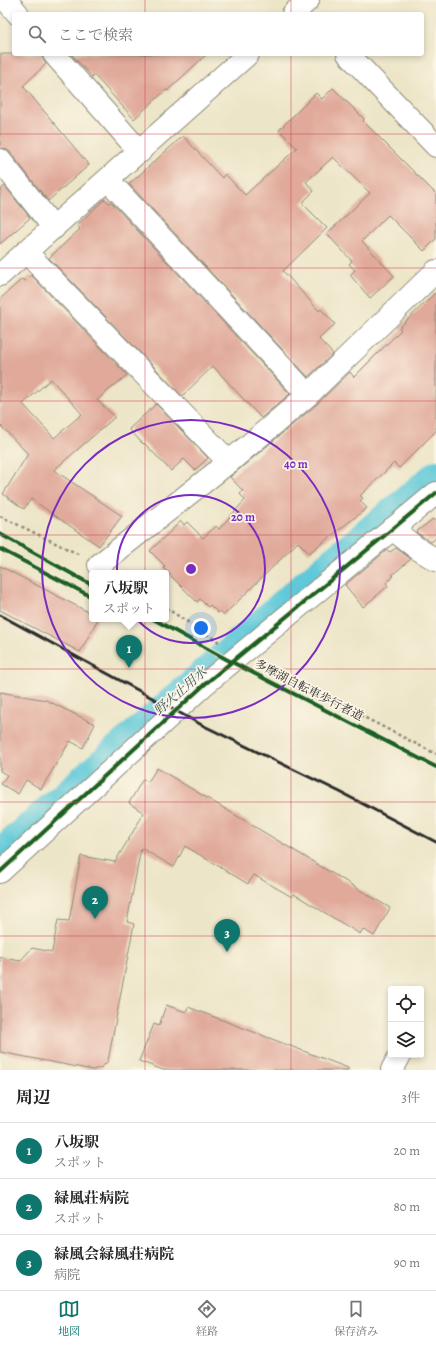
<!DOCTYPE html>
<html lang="ja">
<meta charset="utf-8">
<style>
body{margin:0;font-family:Alegreya,"Noto Serif JP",serif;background:#f6f6f6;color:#222}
.controls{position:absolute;right:12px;bottom:12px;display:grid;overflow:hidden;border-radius:4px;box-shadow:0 2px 6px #0003}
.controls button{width:36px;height:36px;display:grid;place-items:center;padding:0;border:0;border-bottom:1px solid #e0e0e0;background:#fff;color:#222;font:20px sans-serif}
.you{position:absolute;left:201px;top:628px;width:14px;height:14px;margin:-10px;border:3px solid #fff;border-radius:50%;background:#1a73e8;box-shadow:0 0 0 6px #1a73e833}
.badge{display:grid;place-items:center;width:26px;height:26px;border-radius:50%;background:#0f766e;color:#fff;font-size:13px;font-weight:700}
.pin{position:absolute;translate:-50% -33px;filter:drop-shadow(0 1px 2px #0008)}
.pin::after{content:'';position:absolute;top:21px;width:14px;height:12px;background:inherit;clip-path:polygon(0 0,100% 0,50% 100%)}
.popup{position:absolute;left:89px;top:570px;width:80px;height:52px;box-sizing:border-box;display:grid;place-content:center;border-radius:4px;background:#fff;filter:drop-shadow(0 1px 3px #0005);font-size:13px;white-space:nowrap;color:#767676}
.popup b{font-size:15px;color:#222}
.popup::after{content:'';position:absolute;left:50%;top:100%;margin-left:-8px;border:8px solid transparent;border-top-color:#fff}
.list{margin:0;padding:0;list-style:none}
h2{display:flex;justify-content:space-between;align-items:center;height:52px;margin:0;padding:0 16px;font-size:17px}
h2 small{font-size:13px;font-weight:400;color:#767676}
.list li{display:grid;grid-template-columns:26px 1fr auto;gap:12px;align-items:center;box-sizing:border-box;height:56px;padding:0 16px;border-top:1px solid #e0e0e0}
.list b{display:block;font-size:15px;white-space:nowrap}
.list p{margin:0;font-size:13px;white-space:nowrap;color:#767676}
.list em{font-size:13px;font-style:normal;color:#767676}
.icon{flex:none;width:22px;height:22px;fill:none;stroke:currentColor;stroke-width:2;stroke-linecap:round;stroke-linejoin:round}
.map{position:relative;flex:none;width:436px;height:1070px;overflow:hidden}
.search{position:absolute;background:#fff;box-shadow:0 2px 6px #0003;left:12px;right:12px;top:12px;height:44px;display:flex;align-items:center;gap:10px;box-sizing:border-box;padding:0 14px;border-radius:4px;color:#767676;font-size:15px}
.sheet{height:220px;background:#fff}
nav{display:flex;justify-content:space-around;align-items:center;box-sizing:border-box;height:56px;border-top:1px solid #e0e0e0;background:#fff;font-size:11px;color:#767676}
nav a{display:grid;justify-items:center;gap:2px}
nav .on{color:#0f766e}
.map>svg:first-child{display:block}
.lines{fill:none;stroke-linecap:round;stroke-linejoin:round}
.canal{stroke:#5ec9d9;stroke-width:26}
.building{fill:#e0a99a;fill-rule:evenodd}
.minor-casing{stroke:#8c8879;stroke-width:24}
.path{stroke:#8c8879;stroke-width:2.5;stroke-dasharray:3 3;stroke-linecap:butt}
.minor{stroke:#fff;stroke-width:22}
.rail{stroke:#2b2b2b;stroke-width:3}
.cycleway-casing{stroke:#fcf5e5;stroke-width:6}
.cycleway{stroke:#1b5e20;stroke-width:4}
.grid{fill:none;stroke:#d1495b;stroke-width:1;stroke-opacity:0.55}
.ring{fill:none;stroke:#7b2cbf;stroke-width:2}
.labels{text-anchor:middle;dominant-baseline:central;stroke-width:3.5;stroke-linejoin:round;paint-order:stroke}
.street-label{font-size:12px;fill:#2b2b2b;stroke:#fcf5e5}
.water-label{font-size:13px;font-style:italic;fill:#3a5a5f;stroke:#fcf5e5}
.centre{fill:#7b2cbf;stroke:#fcf5e5;stroke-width:2}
.ring-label{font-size:12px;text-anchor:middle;font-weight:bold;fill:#7b2cbf;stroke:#fcf5e5;stroke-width:3.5;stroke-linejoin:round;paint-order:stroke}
</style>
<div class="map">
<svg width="436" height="1070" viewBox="0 0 436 1070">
<rect width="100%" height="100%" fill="#fcf5e5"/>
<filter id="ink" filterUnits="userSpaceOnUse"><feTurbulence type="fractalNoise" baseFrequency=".025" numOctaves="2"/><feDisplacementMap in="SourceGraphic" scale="8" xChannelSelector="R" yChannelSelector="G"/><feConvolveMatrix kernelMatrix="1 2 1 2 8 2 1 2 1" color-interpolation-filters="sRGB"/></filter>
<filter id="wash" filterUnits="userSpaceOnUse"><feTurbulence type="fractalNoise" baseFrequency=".012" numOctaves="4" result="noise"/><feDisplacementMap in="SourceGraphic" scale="16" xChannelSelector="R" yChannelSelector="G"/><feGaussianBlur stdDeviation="0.9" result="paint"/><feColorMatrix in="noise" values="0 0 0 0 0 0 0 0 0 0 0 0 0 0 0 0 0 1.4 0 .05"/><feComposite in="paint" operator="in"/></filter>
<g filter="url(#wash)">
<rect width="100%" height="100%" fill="#ece5c7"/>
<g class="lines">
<path class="canal" d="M0,850L300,587L436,473"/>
</g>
<g id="blocks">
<g class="building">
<path d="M0,54H42V57L46,64L23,86L89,165L48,201L10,152L5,149L0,148Z"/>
<path d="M71,54H207L167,91L166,90L134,119L94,75L92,77Z"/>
<path d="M333,88L364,119L363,121L436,194V239L424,251L388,215L362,241L394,276L370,298L350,275L355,270L349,264L352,261L327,234L370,193L333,157L306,182L314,191L302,203L327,228L283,271L319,311L321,309L335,324L319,339L333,354L308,377L129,184L183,136L222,178L225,174L245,195L297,148L279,130L316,93L322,99Z"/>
<path d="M5,186L30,218L0,244V190Z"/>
<path d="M105,199L109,203L111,202L290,394L261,418L213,366L182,396L49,258L80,229L77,225Z"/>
<path d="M31,275L127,375L97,400L115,417L54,470L122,516L99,546L31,499L24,509L3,494L28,454L0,425V299L22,279L25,281ZM51,379L82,414L54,438L23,404Z"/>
<path d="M436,292V431L399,468L394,463L360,496L363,498L360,501L367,508L309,553L298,542L224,615L220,611L218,613L210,605L208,607L200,599L197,602L163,568L165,566L150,551L181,521L184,525L187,522L203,538L216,526L219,529L245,500L240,494L243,491L230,477L316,405L350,372L354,377L401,330L399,328Z"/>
<path d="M156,404L208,458L195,470L184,459L171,471L144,443L143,444L129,429Z"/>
<path d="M433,519L436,522V538L431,542L416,532Z"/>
<path d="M396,548L411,559L392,575L394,576L386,583L388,586L363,607L345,585L387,550L390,552Z"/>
<path d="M0,566L92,614V619H98L80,652L0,610Z"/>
<path d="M0,692L46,700L95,724L83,748L70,741L41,789L26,780L18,794L1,784L7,775L0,771Z"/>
<path d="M157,768L390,908L374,936L363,929L360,934L294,894L292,897L254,875L248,884L185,846L174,867L141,848L127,922L134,924L108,1061L102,1067L93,1070L0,1052V957L20,961L32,948L52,952L58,920L69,921L81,856L115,862L144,813L129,803L143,779L148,782Z"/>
<path d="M166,1005L186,1012L188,1007L348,1068V1070H163L139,1061L154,1024L159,1026Z"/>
</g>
</g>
</g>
<g filter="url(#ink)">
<use href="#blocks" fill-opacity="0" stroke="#8c8879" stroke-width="1"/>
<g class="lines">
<g class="minor-casing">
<g id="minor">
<path d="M6,0L18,14"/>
<path d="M293,14L308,0"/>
<path d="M54,54L140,152"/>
<path d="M348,54L436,146"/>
<path d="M0,160L54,228"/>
<path d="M108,180L308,395"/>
<path d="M26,252L229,462"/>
<path d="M0,275L248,54"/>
<path d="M392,529L418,549L436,560"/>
<path d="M99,565L229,462L308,395L436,271"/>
<path d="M0,872L205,684L436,493"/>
<path d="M392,1070L400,1055"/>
</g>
</g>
<g class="path">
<path d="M0,516L78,554"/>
<path d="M166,608L219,642"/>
<path d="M264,666L436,754"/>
</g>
<use href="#minor" class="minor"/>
<path class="rail" d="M0,615L200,724L340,792L436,842"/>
<g class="cycleway-casing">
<g id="cycleway">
<path d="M0,534L92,585"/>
<path d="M0,549L92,597"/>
<path d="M153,619L226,659L436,767"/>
<path d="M0,872L205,684L436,493"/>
</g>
</g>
<use href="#cycleway" class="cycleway"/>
</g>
</g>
<path class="grid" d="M145,0V14M291,0V14M145,54V1070M291,54V1070M0,134H436M0,268H436M0,401H436M0,535H436M0,669H436M0,802H436M0,936H436"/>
<g class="ring">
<circle cx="191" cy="569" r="74"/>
<circle cx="191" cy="569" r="149"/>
</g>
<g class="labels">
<g class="street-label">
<text transform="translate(309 690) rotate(27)">多摩湖自転車歩行者道</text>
</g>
<g class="water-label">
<text transform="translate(180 691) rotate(-41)">野火止用水</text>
</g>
</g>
<circle cx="191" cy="569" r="6" class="centre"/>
<g class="ring-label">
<text x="296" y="468">40 m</text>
<text x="243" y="521">20 m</text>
</g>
</svg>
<div class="controls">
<button><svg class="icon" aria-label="locate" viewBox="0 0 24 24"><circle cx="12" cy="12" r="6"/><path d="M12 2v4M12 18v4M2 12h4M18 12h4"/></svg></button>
<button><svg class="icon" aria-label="layers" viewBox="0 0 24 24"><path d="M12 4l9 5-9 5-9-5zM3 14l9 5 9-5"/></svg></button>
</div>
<div class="you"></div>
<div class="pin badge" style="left:129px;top:668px">1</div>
<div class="popup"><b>八坂駅</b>スポット</div>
<div class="pin badge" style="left:95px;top:919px">2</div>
<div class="pin badge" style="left:227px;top:952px">3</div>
<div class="search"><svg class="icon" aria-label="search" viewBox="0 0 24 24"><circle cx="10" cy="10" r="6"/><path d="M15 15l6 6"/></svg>ここで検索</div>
</div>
<section class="sheet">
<h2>周辺<small>3件</small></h2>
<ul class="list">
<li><span class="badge">1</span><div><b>八坂駅</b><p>スポット</p></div><em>20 m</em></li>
<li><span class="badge">2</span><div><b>緑風荘病院</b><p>スポット</p></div><em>80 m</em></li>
<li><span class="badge">3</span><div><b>緑風会緑風荘病院</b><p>病院</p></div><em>90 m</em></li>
</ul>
</section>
<nav>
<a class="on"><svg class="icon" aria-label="map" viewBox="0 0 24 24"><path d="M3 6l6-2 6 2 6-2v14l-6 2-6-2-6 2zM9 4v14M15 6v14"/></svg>地図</a>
<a><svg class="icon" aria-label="directions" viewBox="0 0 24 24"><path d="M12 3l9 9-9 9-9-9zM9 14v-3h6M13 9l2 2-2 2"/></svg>経路</a>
<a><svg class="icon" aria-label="saved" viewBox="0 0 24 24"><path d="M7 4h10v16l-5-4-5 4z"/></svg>保存済み</a>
</nav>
